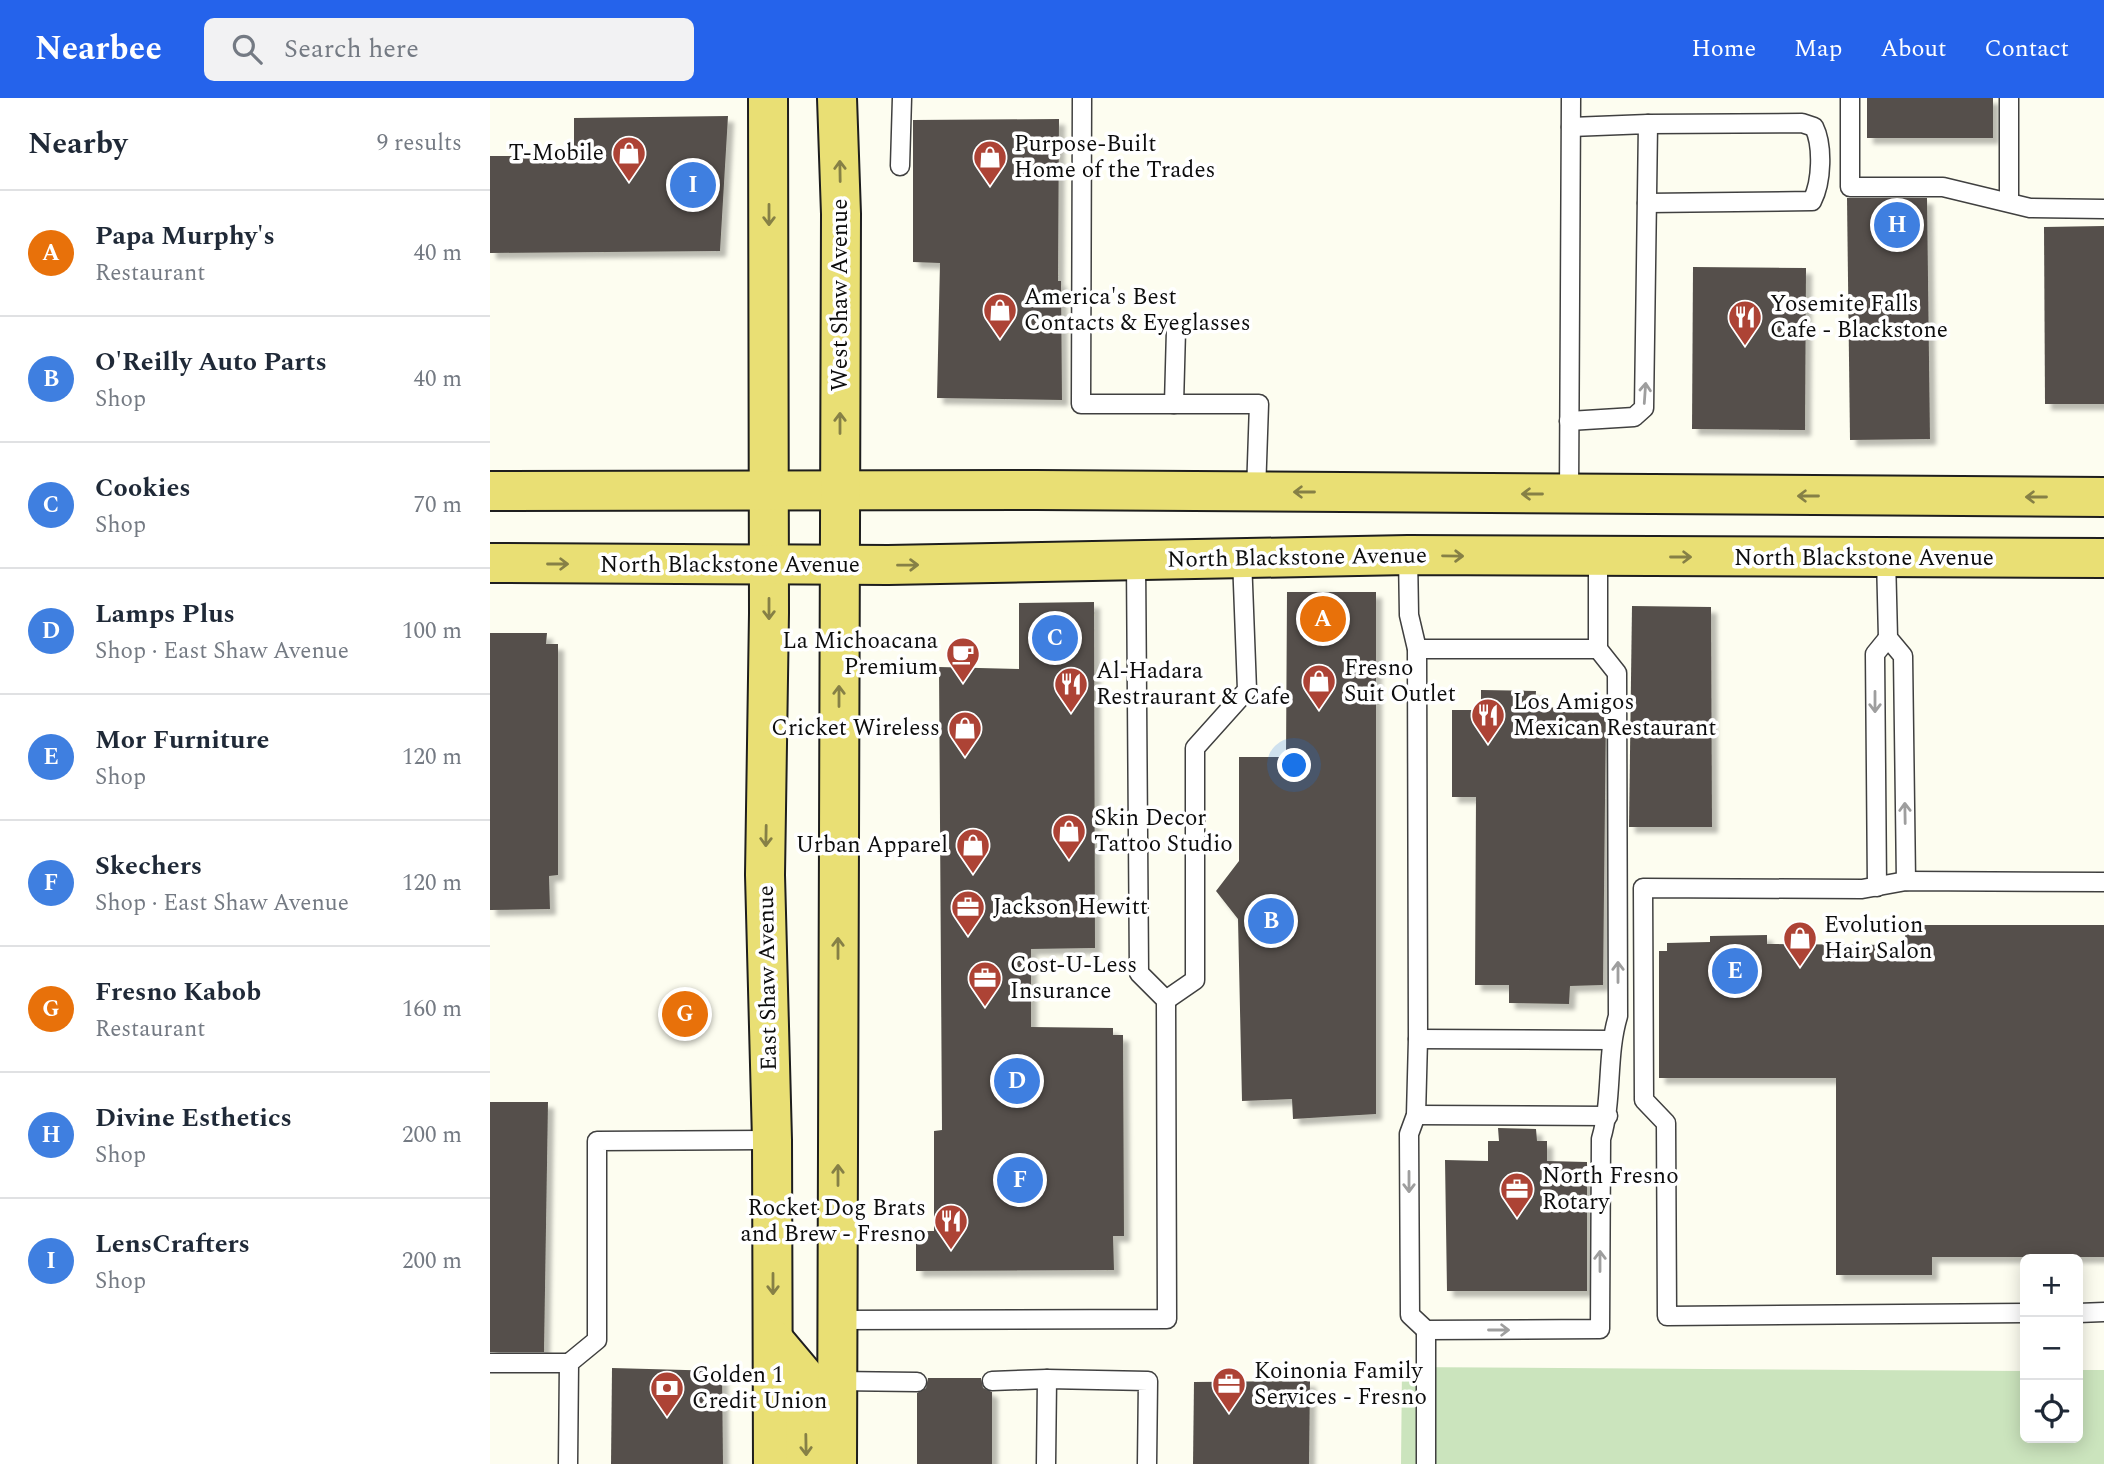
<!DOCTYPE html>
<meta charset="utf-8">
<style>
body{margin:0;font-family:Spectral,serif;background:#f2f2f3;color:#1f2937}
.controls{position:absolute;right:21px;bottom:21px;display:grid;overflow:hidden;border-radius:10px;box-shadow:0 4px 18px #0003}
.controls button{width:63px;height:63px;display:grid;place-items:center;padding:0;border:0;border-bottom:2px solid #e0e1e3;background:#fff;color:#1f2937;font:35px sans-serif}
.you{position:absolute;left:805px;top:668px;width:24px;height:24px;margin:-18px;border:5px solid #fff;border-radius:50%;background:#1a73e8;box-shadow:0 0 0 10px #1a73e833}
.badge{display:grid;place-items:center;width:46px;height:46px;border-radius:50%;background:#2563eb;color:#fff;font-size:23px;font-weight:700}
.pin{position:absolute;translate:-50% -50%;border:4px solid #fff;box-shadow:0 2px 7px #0006}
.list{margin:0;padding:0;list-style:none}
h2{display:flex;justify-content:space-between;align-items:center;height:91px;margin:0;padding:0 28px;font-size:30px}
h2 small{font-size:23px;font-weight:400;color:#747a83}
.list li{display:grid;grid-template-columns:46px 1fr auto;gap:21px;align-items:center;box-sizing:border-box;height:126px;padding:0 28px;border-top:2px solid #e0e1e3}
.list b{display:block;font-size:26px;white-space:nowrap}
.list p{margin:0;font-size:23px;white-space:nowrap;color:#747a83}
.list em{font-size:23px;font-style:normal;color:#747a83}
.icon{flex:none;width:38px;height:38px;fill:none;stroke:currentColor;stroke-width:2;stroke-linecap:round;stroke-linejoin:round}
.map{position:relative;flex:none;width:1614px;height:1366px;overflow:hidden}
header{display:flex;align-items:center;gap:42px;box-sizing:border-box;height:98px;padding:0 35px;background:#2563eb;color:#fff}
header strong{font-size:33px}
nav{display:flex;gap:38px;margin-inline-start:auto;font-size:24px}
.search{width:490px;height:63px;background:#f2f2f3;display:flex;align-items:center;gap:18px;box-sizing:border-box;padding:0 24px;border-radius:10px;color:#747a83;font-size:26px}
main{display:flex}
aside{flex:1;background:#fff}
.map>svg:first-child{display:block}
.grass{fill:#cbe4bd}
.building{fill:#55504b;filter:url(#shadow)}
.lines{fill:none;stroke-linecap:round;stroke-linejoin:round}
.lane-casing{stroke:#404040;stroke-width:21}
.primary-casing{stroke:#1e1e1e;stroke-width:42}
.lane{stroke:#fff;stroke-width:18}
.primary{stroke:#e9df74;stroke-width:38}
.oneway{stroke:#868046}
.oneway2{stroke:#9e9e9e}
.labels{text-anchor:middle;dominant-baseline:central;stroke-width:7;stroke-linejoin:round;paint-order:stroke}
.poi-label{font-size:23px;fill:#0d0d0d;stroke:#fff;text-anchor:start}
.street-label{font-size:23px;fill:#0d0d0d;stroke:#fff}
</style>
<header>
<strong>Nearbee</strong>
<div class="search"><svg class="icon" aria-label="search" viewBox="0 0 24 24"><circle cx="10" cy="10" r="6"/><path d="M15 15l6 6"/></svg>Search here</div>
<nav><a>Home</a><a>Map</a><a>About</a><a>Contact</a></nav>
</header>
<main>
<aside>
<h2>Nearby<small>9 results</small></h2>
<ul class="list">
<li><span class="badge" style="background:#e8710a">A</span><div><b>Papa Murphy's</b><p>Restaurant</p></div><em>40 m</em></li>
<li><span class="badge" style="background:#3f7fe0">B</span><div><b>O'Reilly Auto Parts</b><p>Shop</p></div><em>40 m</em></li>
<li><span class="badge" style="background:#3f7fe0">C</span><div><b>Cookies</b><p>Shop</p></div><em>70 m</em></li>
<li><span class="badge" style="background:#3f7fe0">D</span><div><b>Lamps Plus</b><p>Shop · East Shaw Avenue</p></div><em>100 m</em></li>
<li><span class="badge" style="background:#3f7fe0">E</span><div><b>Mor Furniture</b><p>Shop</p></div><em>120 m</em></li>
<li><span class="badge" style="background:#3f7fe0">F</span><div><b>Skechers</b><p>Shop · East Shaw Avenue</p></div><em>120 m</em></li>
<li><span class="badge" style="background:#e8710a">G</span><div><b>Fresno Kabob</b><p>Restaurant</p></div><em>160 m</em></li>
<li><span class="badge" style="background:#3f7fe0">H</span><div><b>Divine Esthetics</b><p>Shop</p></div><em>200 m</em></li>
<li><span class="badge" style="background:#3f7fe0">I</span><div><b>LensCrafters</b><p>Shop</p></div><em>200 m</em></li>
</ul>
</aside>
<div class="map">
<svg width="1614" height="1366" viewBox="0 0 1614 1366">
<defs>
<filter id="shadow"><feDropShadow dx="6" dy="6" stdDeviation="2" flood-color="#0004"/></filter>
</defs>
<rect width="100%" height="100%" fill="#fdfdf0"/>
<path class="grass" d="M912,1269L1535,1273V1340H1588V1272H1614V1366H911Z"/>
<g class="building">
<rect x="1377" y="0" width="126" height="40"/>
<path d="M238,18L230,153L0,155V58H57V52H84V20Z"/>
<path d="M569,21L568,183H571L572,302L447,300L450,165L423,164V22Z"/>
<path d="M1357,100H1437L1440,341L1360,342Z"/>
<path d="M1614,128V306H1555L1554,129Z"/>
<path d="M1203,169L1316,170L1315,332L1202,331Z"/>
<path d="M797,494H886V1016L803,1021L802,1001L752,1003L748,821L726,793L749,763V659H796Z"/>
<path d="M604,504L605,850L541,851V929L623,930V937H633L634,1138H623L624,1172L426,1173V1133H444V1033L452,1032L449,569L529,571V505Z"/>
<path d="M1142,508L1221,509L1222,729H1139Z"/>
<path d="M0,535H57L56,546H68V777L59,778L60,811L0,812Z"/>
<path d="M991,592L1046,593L1045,609L1116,611L1113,887L1080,888L1079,906L1019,905V887H985L986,699H962V612H991Z"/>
<path d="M1415,827H1614V1159H1442V1177H1346V980H1169V853H1177V845L1220,844V838L1277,837V846L1415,847Z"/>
<path d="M0,1004H58L54,1254H0Z"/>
<path d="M1008,1030L1046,1031L1047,1043H1057V1063L1097,1064V1193H957L955,1062L998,1063V1043H1009Z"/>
<path d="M122,1270L232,1273L233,1366H121Z"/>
<path d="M438,1280H491L493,1290L502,1294V1366H427V1295L436,1290Z"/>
<path d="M820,1283L819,1366H703L704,1284Z"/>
</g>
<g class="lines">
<g class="lane-casing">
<g id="lane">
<path d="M592,0L591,306H769L766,394"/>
<path d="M1360,0V89H1453L1540,110L1614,111"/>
<path d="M410,68L412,0"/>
<path d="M1519,104V0"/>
<path d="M1157,105L1322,103C1332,84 1333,47 1324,29L1312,25L1158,26"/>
<path d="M684,306L686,232"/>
<path d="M1079,323L1144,319L1154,310L1158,26L1081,29"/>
<path d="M1079,397L1081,0"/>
<path d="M918,457L919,517L927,551L928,941L926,1017L919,1036L920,1217L936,1232L1110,1231L1111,1041C1123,1001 1116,958 1128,918L1127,575L1108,551V460"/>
<path d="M1396,459L1398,540L1413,558L1416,783"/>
<path d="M927,551H1108"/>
<path d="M1387,789L1385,556L1398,540"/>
<path d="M676,902L705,882V650L757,592L752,460"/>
<path d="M928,941L1121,942"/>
<path d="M926,1017L1118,1018"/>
<path d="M1535,1215L1177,1218L1176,1025L1154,1002L1153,790L1372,791L1416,783L1614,784"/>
<path d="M1588,1215L1614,1214"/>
<path d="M348,1222L677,1221L676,902L649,875L646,463"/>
<path d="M936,1232V1366"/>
<path d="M0,1265H79"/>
<path d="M347,1283L427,1284"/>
<path d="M502,1283L557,1281"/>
<path d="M78,1366L79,1265L107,1242V1043L282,1042"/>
<path d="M556,1366L557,1281L658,1283L657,1366"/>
</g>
</g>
<g class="primary-casing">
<g id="primary">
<path d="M278,0L279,515L275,777L282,1042L283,1366"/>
<path d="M0,393L547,392L1614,399"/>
<path d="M0,465L398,467L918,457L1614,460"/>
<path d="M283,1241L315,1279L316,1366"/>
<path d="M347,1366L351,116L347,0"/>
</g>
</g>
<use href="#lane" class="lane"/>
<use href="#primary" class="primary"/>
</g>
<defs><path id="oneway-shaft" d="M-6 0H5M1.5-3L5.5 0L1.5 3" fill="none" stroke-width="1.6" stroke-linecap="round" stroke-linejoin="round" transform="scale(1.75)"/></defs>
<g class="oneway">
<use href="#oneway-shaft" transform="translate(350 73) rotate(-91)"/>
<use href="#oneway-shaft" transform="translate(279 117) rotate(90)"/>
<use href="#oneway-shaft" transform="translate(350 325) rotate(-90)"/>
<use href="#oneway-shaft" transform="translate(814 394) rotate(-180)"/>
<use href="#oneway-shaft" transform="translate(1042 396) rotate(-180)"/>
<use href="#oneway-shaft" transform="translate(1318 398) rotate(-180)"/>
<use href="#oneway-shaft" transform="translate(1546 399) rotate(-180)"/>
<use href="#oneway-shaft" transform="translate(963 458) rotate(1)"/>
<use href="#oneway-shaft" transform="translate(1191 459)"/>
<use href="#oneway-shaft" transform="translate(68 466)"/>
<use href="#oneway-shaft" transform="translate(418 467) rotate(-1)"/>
<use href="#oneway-shaft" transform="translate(279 511) rotate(90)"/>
<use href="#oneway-shaft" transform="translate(349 598) rotate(-90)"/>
<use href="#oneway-shaft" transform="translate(276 738) rotate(91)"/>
<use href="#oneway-shaft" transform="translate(348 850) rotate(-90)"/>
<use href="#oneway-shaft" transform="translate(348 1077) rotate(-90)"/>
<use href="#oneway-shaft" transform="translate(283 1186) rotate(90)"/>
<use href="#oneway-shaft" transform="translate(316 1347) rotate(89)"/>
</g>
<g class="oneway2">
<use href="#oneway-shaft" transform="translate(1155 295) rotate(-86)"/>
<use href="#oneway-shaft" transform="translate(1385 604) rotate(90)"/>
<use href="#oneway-shaft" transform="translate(1415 715) rotate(-91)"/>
<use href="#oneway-shaft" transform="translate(1128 874) rotate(-90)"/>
<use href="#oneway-shaft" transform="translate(919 1084) rotate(90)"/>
<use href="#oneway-shaft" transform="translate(1110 1163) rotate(-90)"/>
<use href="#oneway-shaft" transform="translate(1009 1232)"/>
</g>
<defs>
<g id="shop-pin" transform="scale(1.75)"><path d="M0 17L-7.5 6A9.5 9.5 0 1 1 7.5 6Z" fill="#ad4335" stroke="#fff"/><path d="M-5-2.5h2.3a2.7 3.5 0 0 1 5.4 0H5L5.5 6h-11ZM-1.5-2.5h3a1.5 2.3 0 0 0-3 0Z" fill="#fff"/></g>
<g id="restaurant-pin" transform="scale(1.75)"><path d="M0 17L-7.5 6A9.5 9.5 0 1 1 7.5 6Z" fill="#ad4335" stroke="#fff"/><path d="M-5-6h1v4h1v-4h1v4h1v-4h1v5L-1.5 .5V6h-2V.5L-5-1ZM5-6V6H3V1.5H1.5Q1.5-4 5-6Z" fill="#fff"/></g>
<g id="cafe-pin" transform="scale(1.75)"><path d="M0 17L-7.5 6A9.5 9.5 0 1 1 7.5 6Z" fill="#ad4335" stroke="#fff"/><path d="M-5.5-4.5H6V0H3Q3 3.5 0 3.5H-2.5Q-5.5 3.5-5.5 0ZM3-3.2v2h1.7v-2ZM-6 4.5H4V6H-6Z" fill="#fff"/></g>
<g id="office-pin" transform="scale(1.75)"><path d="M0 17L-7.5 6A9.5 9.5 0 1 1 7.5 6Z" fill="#ad4335" stroke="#fff"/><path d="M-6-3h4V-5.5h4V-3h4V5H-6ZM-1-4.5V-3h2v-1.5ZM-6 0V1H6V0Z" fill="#fff"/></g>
<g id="bank-pin" transform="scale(1.75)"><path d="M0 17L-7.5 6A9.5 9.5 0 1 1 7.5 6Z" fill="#ad4335" stroke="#fff"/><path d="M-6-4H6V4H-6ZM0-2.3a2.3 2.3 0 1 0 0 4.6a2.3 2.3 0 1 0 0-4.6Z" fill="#fff"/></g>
</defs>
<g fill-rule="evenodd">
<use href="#shop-pin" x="139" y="55"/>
<use href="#shop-pin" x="500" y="59"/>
<use href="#shop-pin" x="510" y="212"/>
<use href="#restaurant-pin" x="1255" y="219"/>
<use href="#cafe-pin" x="473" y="556"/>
<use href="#shop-pin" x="829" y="583"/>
<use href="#restaurant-pin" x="581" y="586"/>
<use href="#restaurant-pin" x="998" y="617"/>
<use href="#shop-pin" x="475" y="630"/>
<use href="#shop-pin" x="579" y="733"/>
<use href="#shop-pin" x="483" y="747"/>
<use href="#office-pin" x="478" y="809"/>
<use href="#shop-pin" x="1310" y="840"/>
<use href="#office-pin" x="495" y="880"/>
<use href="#office-pin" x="1027" y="1091"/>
<use href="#restaurant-pin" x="461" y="1123"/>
<use href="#office-pin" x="739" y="1286"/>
<use href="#bank-pin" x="177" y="1290"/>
</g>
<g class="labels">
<g class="poi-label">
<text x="524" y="46">Purpose-Built<tspan x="524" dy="26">Home of the Trades</tspan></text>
<text x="114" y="55" text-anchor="end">T-Mobile</text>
<text x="534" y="199">America's Best<tspan x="534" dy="26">Contacts &amp; Eyeglasses</tspan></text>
<text x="1280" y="206">Yosemite Falls<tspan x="1280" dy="26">Cafe - Blackstone</tspan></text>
<text x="448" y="543" text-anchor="end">La Michoacana<tspan x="448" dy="26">Premium</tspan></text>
<text x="854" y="570">Fresno<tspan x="854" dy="26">Suit Outlet</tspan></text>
<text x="606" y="573">Al-Hadara<tspan x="606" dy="26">Restraurant &amp; Cafe</tspan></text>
<text x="1023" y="604">Los Amigos<tspan x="1023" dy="26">Mexican Restaurant</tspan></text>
<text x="450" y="630" text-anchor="end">Cricket Wireless</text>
<text x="604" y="720">Skin Decor<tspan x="604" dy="26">Tattoo Studio</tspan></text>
<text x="458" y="747" text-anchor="end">Urban Apparel</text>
<text x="503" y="809">Jackson Hewitt</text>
<text x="1334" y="827">Evolution<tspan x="1334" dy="26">Hair Salon</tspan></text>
<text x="520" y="867">Cost-U-Less<tspan x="520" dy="26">Insurance</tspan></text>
<text x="1052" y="1078">North Fresno<tspan x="1052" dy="26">Rotary</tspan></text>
<text x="436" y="1110" text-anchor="end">Rocket Dog Brats<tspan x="436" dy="26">and Brew - Fresno</tspan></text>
<text x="764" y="1273">Koinonia Family<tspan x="764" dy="26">Services - Fresno</tspan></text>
<text x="202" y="1277">Golden 1<tspan x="202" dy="26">Credit Union</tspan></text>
</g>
<g class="street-label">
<text transform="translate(350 197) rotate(-90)">West Shaw Avenue</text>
<text transform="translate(807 460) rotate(-1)">North Blackstone Avenue</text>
<text x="1374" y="460">North Blackstone Avenue</text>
<text x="240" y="467">North Blackstone Avenue</text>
<text transform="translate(278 880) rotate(-91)">East Shaw Avenue</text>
</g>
</g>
</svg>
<div class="controls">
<button>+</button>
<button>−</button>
<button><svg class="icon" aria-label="locate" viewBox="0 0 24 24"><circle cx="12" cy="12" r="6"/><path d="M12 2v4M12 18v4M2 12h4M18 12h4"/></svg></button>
</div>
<div class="you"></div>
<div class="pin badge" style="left:833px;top:521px;background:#e8710a">A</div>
<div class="pin badge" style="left:781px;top:823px;background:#3f7fe0">B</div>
<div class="pin badge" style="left:565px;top:540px;background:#3f7fe0">C</div>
<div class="pin badge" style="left:527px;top:983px;background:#3f7fe0">D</div>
<div class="pin badge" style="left:1245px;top:873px;background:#3f7fe0">E</div>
<div class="pin badge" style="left:530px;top:1082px;background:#3f7fe0">F</div>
<div class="pin badge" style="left:195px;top:916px;background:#e8710a">G</div>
<div class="pin badge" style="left:1407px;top:127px;background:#3f7fe0">H</div>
<div class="pin badge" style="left:203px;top:87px;background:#3f7fe0">I</div>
</div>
</main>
